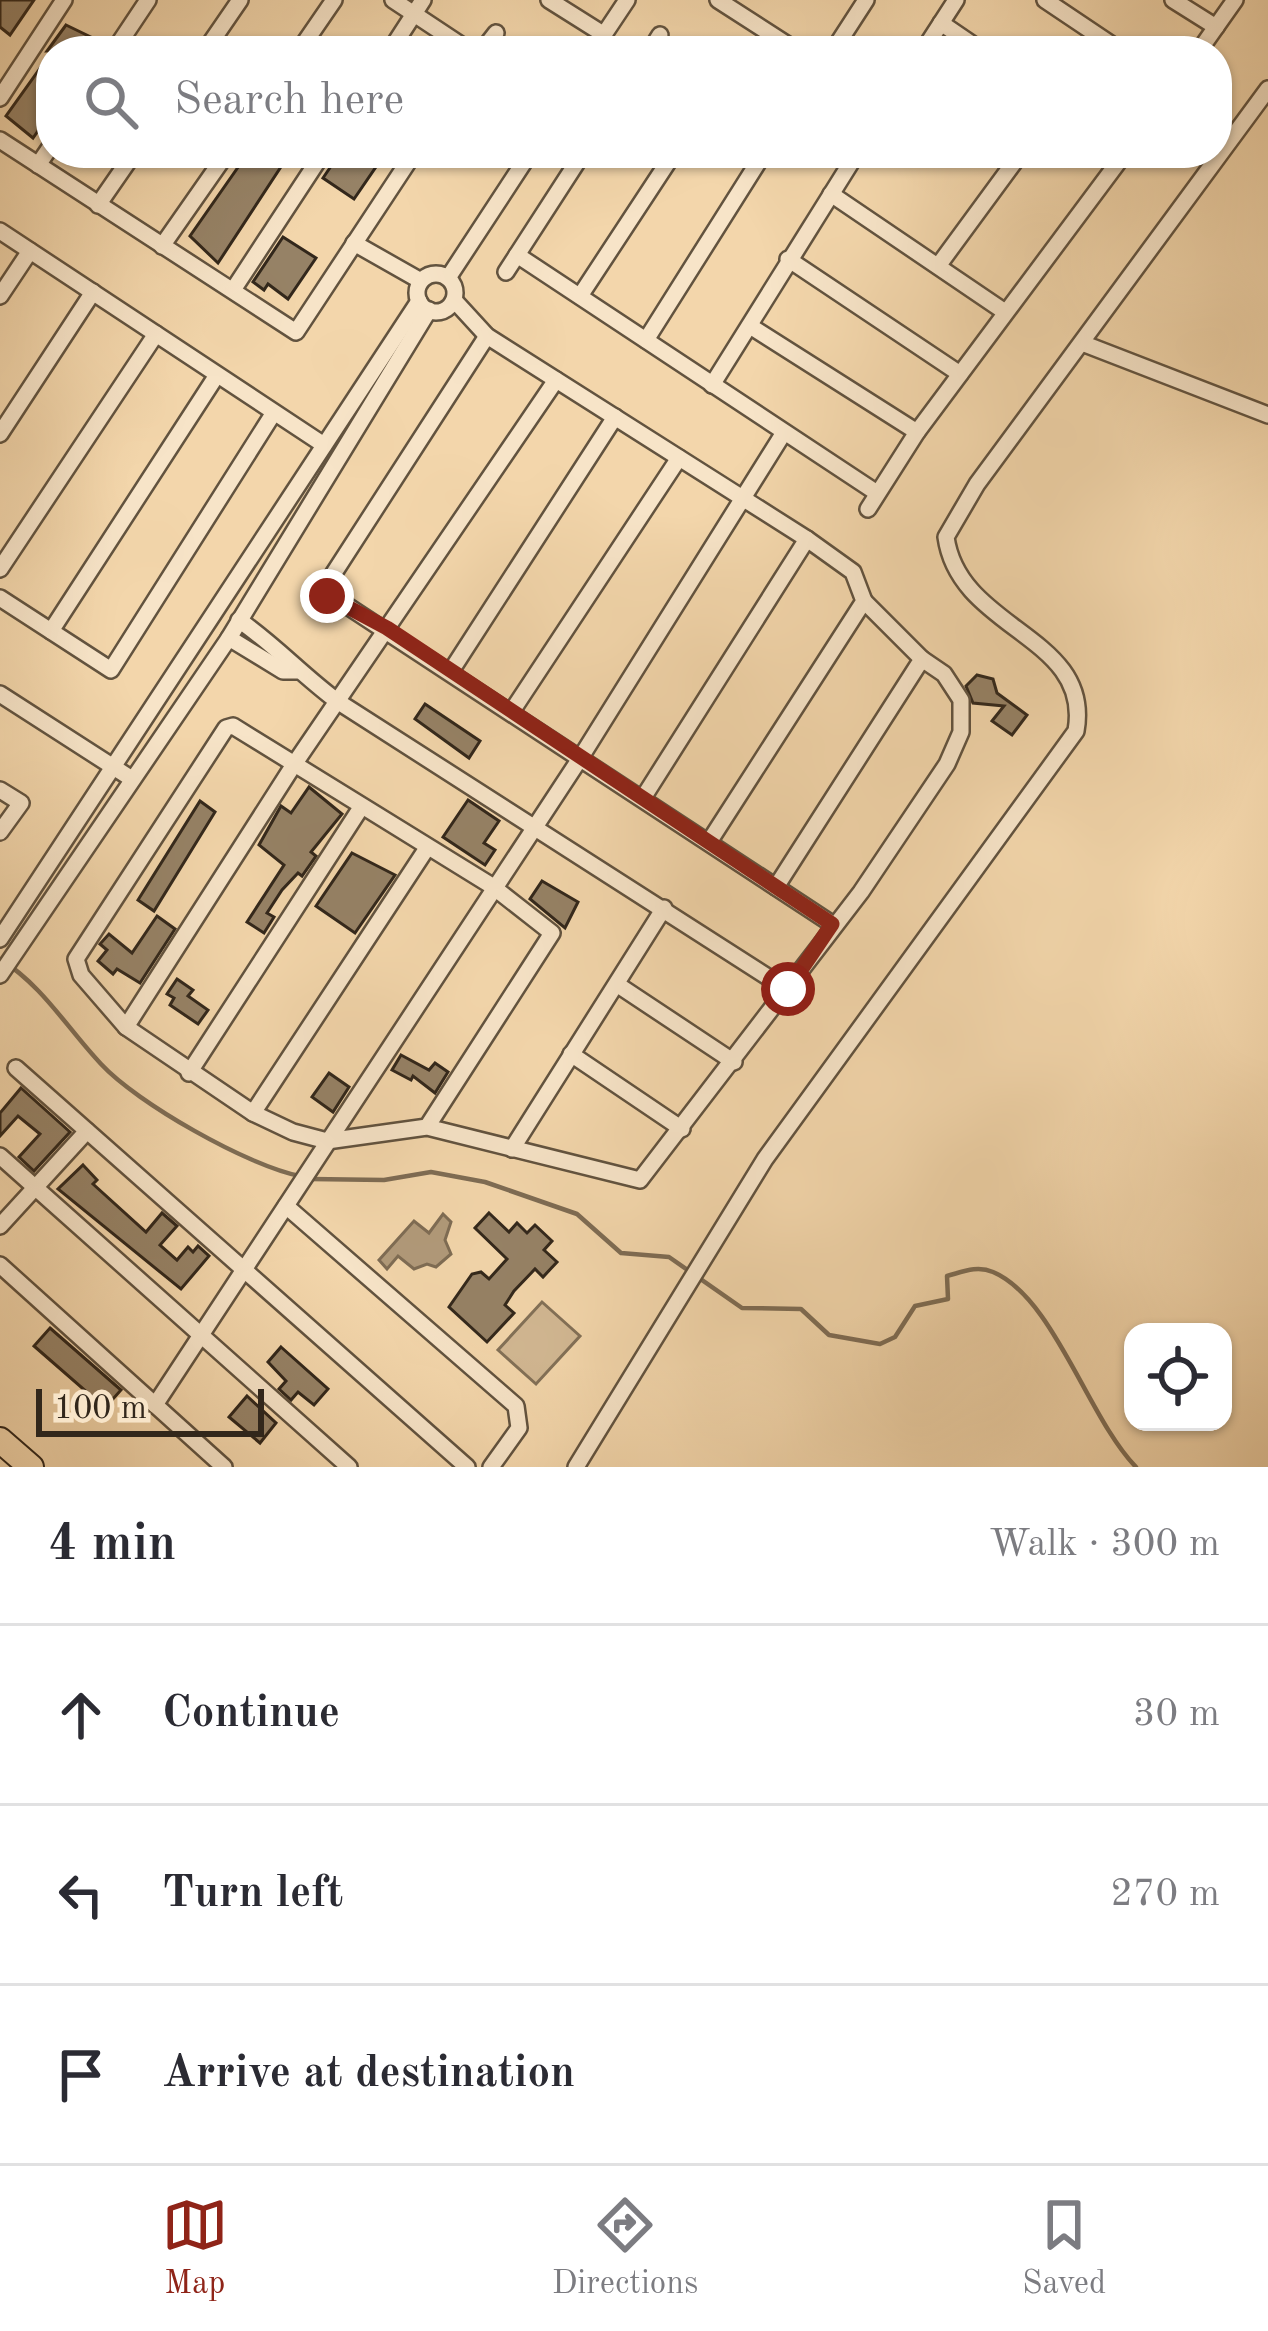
<!DOCTYPE html>
<meta charset="utf-8">
<style>
body{margin:0;font-family:"Old Standard TT",serif;background:#f2f2f3;color:#2b2b33}
.controls{position:absolute;right:36px;bottom:36px;display:grid;overflow:hidden;border-radius:24px;box-shadow:0 3px 9px #0004}
.controls button{width:108px;height:108px;display:grid;place-items:center;padding:0;border:0;border-bottom:3px solid #e1e1e2;background:#fff;color:#2b2b33;font:60px sans-serif}
.scale{position:absolute;left:36px;bottom:30px;width:228px;box-sizing:border-box;padding-left:12px;border:6px solid #32271b;border-top:0;font-size:33px;line-height:42px;white-space:nowrap;color:#32271b;-webkit-text-stroke:9px #f7e4c8;paint-order:stroke}
.stop{position:absolute;width:36px;height:36px;margin:-27px;border:9px solid #8f2418;border-radius:50%;background:#fff}
.stop.end{background:#8f2418;border-color:#fff;box-shadow:0 3px 12px #0008}
.list{margin:0;padding:0;list-style:none}
h2{display:flex;justify-content:space-between;align-items:center;height:156px;margin:0;padding:0 48px;font-size:51px}
h2 small{font-size:39px;font-weight:400;color:#7c7c81}
.list li{display:grid;grid-template-columns:78px 1fr auto;gap:36px;align-items:center;box-sizing:border-box;height:180px;padding:0 48px;border-top:3px solid #e1e1e2}
.list b{display:block;font-size:45px;white-space:nowrap}
.list em{font-size:39px;font-style:normal;color:#7c7c81}
.icon{flex:none;width:66px;height:66px;fill:none;stroke:currentColor;stroke-width:2;stroke-linecap:round;stroke-linejoin:round}
.map{position:relative;flex:none;width:1268px;height:1467px;overflow:hidden}
.search{position:absolute;background:#fff;box-shadow:0 3px 9px #0004;left:36px;right:36px;top:36px;height:132px;display:flex;align-items:center;gap:30px;box-sizing:border-box;padding:0 42px;border-radius:48px;color:#7c7c81;font-size:45px}
.sheet{height:696px;background:#fff}
nav{display:flex;justify-content:space-around;align-items:center;box-sizing:border-box;height:168px;border-top:3px solid #e1e1e2;background:#fff;font-size:33px;color:#7c7c81}
nav a{display:grid;justify-items:center;gap:6px}
nav .on{color:#8f2418}
.map>svg:first-child{display:block}
.green{fill:#d2b893;stroke:#827057;stroke-width:3}
.water{fill:#b19a7a;stroke:#7e6c54;stroke-width:3}
.lines{fill:none;stroke-linecap:round;stroke-linejoin:round}
.stream{stroke:#7e6c54;stroke-width:4.5}
.building{fill:#968266;stroke:#32271b;stroke-width:3}
.minor-casing{stroke:#62533f;stroke-width:20}
.primary-casing{stroke:#32271b;stroke-width:28}
.minor{stroke:#f7e4c8;stroke-width:15}
.primary{stroke:#f3d6ab;stroke-width:24}
.route{stroke:#8f2418;stroke-width:15}
</style>
<div class="map">
<svg width="1268" height="1467" viewBox="0 0 1268 1467">
<rect width="100%" height="100%" fill="#f3d6ab"/>
<filter id="stains"><feTurbulence type="fractalNoise" baseFrequency=".00167" numOctaves="4"/><feColorMatrix values="0 0 0 0 .2 0 0 0 0 .09 0 0 0 0 .02 0 0 0 .5 -.17"/></filter>
<radialGradient id="worn" r=".72"><stop offset=".6" stop-color="#630" stop-opacity="0"/><stop offset="1" stop-color="#630" stop-opacity=".3"/></radialGradient>
<path class="green" d="M542,1302L580,1336L536,1384L498,1350Z"/>
<path class="water" d="M443,1214L451,1222L445,1240L451,1254L436,1267L427,1264L414,1269L398,1256L387,1269L379,1260L414,1221L429,1233Z"/>
<g class="lines">
<g class="stream">
<path d="M0,959C43,986 67,1028 101,1064C137,1103 248,1166 300,1176"/>
<path d="M311,1179L384,1180L431,1172L485,1182L577,1214L621,1253L669,1257L742,1308L801,1309L829,1335L880,1344L895,1337L915,1306L948,1299L947,1276C962,1272 977,1265 993,1272C1054,1298 1088,1418 1136,1467"/>
</g>
</g>
<g class="building">
<path d="M0,0H34L10,35L0,27Z"/>
<path d="M66,25L99,41L95,46L102,51H47Z"/>
<path d="M51,53V112L33,138L6,116Z"/>
<path d="M248,153H290L218,263L190,236Z"/>
<path d="M340,153H375L382,158L354,199L323,178Z"/>
<path d="M283,237L316,258L288,299L268,284L264,290L253,282Z"/>
<path d="M977,675L993,679L997,693L1027,715L1012,735L992,721L1004,706L973,703L966,686Z"/>
<path d="M425,704L480,741L469,758L415,719Z"/>
<path d="M309,787L342,814L311,852L316,856L302,876L298,873L282,890L267,913L274,917L264,933L247,922L284,865L259,845L281,806L291,813Z"/>
<path d="M468,800L499,821L484,843L495,850L485,865L443,837Z"/>
<path d="M200,801L215,812L154,911L138,900Z"/>
<path d="M352,853L395,875L355,933L316,906Z"/>
<path d="M542,881L578,902L565,928L530,899Z"/>
<path d="M157,916L175,929L140,983L117,969L113,974L98,961L107,950L100,944L109,934L132,953Z"/>
<path d="M177,979L193,990L188,996L208,1010L198,1024L170,1005L174,998L167,994Z"/>
<path d="M401,1055L429,1070L435,1063L448,1072L435,1093L413,1076L411,1080L392,1070Z"/>
<path d="M329,1073L349,1087L333,1112L312,1097Z"/>
<path d="M21,1088L70,1132L34,1171L19,1157L40,1134L18,1116L0,1136V1113Z"/>
<path d="M83,1165L97,1180L93,1184L146,1232L162,1213L177,1226L160,1245L177,1260L188,1247L193,1252L198,1246L209,1256L181,1289L58,1189Z"/>
<path d="M489,1213L509,1232L517,1223L527,1233L535,1225L552,1241L544,1250L557,1262L543,1277L535,1269L514,1291L505,1305L514,1313L487,1342L449,1307L472,1274L481,1272L489,1279L507,1259L475,1228Z"/>
<path d="M50,1328L121,1390L105,1408L34,1346Z"/>
<path d="M281,1347L328,1389L314,1405L298,1392L291,1400L279,1389L286,1381L268,1362Z"/>
<path d="M247,1396L276,1423L260,1443L229,1417Z"/>
</g>
<g class="lines">
<g class="minor-casing">
<g id="minor">
<path d="M393,0L470,51"/>
<path d="M549,0L603,34"/>
<path d="M718,0L797,51"/>
<path d="M1045,0L1121,51"/>
<path d="M1173,0L1216,27"/>
<path d="M941,23L982,51"/>
<path d="M114,51L148,0"/>
<path d="M205,51L240,0"/>
<path d="M299,51L334,0"/>
<path d="M390,51L423,0"/>
<path d="M482,51L496,33"/>
<path d="M593,51L627,0"/>
<path d="M650,51L660,35"/>
<path d="M833,51L866,0"/>
<path d="M923,51L956,0"/>
<path d="M1199,51L1235,0"/>
<path d="M0,98L64,0"/>
<path d="M0,140L296,332L414,153"/>
<path d="M38,165L51,146"/>
<path d="M831,194L1005,312"/>
<path d="M98,205L134,153"/>
<path d="M0,231L324,445"/>
<path d="M354,243L421,281"/>
<path d="M162,246L227,153"/>
<path d="M517,255L877,493"/>
<path d="M788,259L960,374"/>
<path d="M938,266L1021,153"/>
<path d="M506,272L583,153"/>
<circle cx="436" cy="293" r="19"/>
<path d="M448,278L530,153"/>
<path d="M233,290L323,153"/>
<path d="M0,296L30,251"/>
<path d="M580,296L674,153"/>
<path d="M454,300L487,336L807,539L853,572L864,601L709,842"/>
<path d="M750,326L917,432"/>
<path d="M487,336L323,590L832,924"/>
<path d="M646,340L764,153"/>
<path d="M1082,343L1268,415"/>
<path d="M712,385L857,153"/>
<path d="M0,434L93,292"/>
<path d="M868,509L917,432L1125,153"/>
<path d="M0,569L156,334"/>
<path d="M0,598L111,670L273,414"/>
<path d="M239,620C276,646 302,675 337,701L788,990"/>
<path d="M51,631L217,375"/>
<path d="M229,638L283,671H297"/>
<path d="M451,671L615,417"/>
<path d="M0,694L132,779"/>
<path d="M512,711L679,458"/>
<path d="M0,790L21,803L0,832"/>
<path d="M643,798L807,539"/>
<path d="M776,887L922,659L864,601"/>
<path d="M0,939L419,301"/>
<path d="M0,975L229,638L429,310"/>
<path d="M618,985L734,1062"/>
<path d="M126,1027L293,766L556,380"/>
<path d="M571,1054L682,1129"/>
<path d="M16,1068L467,1467"/>
<path d="M189,1073L360,809"/>
<path d="M253,1113L427,848"/>
<path d="M427,1127L552,933L492,886L233,726L226,728L76,959L81,975L126,1027L253,1113L293,1132L327,1141L427,1127L640,1180L861,892L947,764L961,732V700L944,674L922,659"/>
<path d="M512,1149L664,908"/>
<path d="M0,1156L349,1467"/>
<path d="M286,1206L516,1406L519,1428L491,1467"/>
<path d="M0,1226L87,1131"/>
<path d="M0,1265L224,1467"/>
<path d="M155,1405L581,757L783,434"/>
<path d="M576,1467L765,1159L1076,731C1093,635 959,631 946,537L977,484L1268,89"/>
</g>
</g>
<g class="primary-casing">
<path id="primary" d="M0,1440L31,1467"/>
</g>
<use href="#minor" class="minor"/>
<use href="#primary" class="primary"/>
</g>
<g class="lines">
<path class="route" d="M327,596L387,628L832,924L788,989"/>
</g>
<rect width="100%" height="100%" filter="url(#stains)"/>
<rect width="100%" height="100%" fill="url(#worn)"/>
</svg>
<div class="controls">
<button><svg class="icon" aria-label="locate" viewBox="0 0 24 24"><circle cx="12" cy="12" r="6"/><path d="M12 2v4M12 18v4M2 12h4M18 12h4"/></svg></button>
</div>
<div class="scale">100 m</div>
<div class="stop" style="left:788px;top:989px"></div>
<div class="stop end" style="left:327px;top:596px"></div>
<div class="search"><svg class="icon" aria-label="search" viewBox="0 0 24 24"><circle cx="10" cy="10" r="6"/><path d="M15 15l6 6"/></svg>Search here</div>
</div>
<section class="sheet">
<h2>4 min<small>Walk · 300 m</small></h2>
<ul class="list">
<li><svg class="icon" aria-label="ahead" viewBox="0 0 24 24"><path d="M12 20V5M6 11l6-6 6 6"/></svg><div><b>Continue</b></div><em>30 m</em></li>
<li><svg class="icon" aria-label="left" viewBox="0 0 24 24"><path d="M17 20v-9H6M10 6l-5 5 5 5"/></svg><div><b>Turn left</b></div><em>270 m</em></li>
<li><svg class="icon" aria-label="arrive" viewBox="0 0 24 24"><path d="M6 21V4h12l-3 4 3 4H6"/></svg><div><b>Arrive at destination</b></div></li>
</ul>
</section>
<nav>
<a class="on"><svg class="icon" aria-label="map" viewBox="0 0 24 24"><path d="M3 6l6-2 6 2 6-2v14l-6 2-6-2-6 2zM9 4v14M15 6v14"/></svg>Map</a>
<a><svg class="icon" aria-label="directions" viewBox="0 0 24 24"><path d="M12 3l9 9-9 9-9-9zM9 14v-3h6M13 9l2 2-2 2"/></svg>Directions</a>
<a><svg class="icon" aria-label="saved" viewBox="0 0 24 24"><path d="M7 4h10v16l-5-4-5 4z"/></svg>Saved</a>
</nav>
